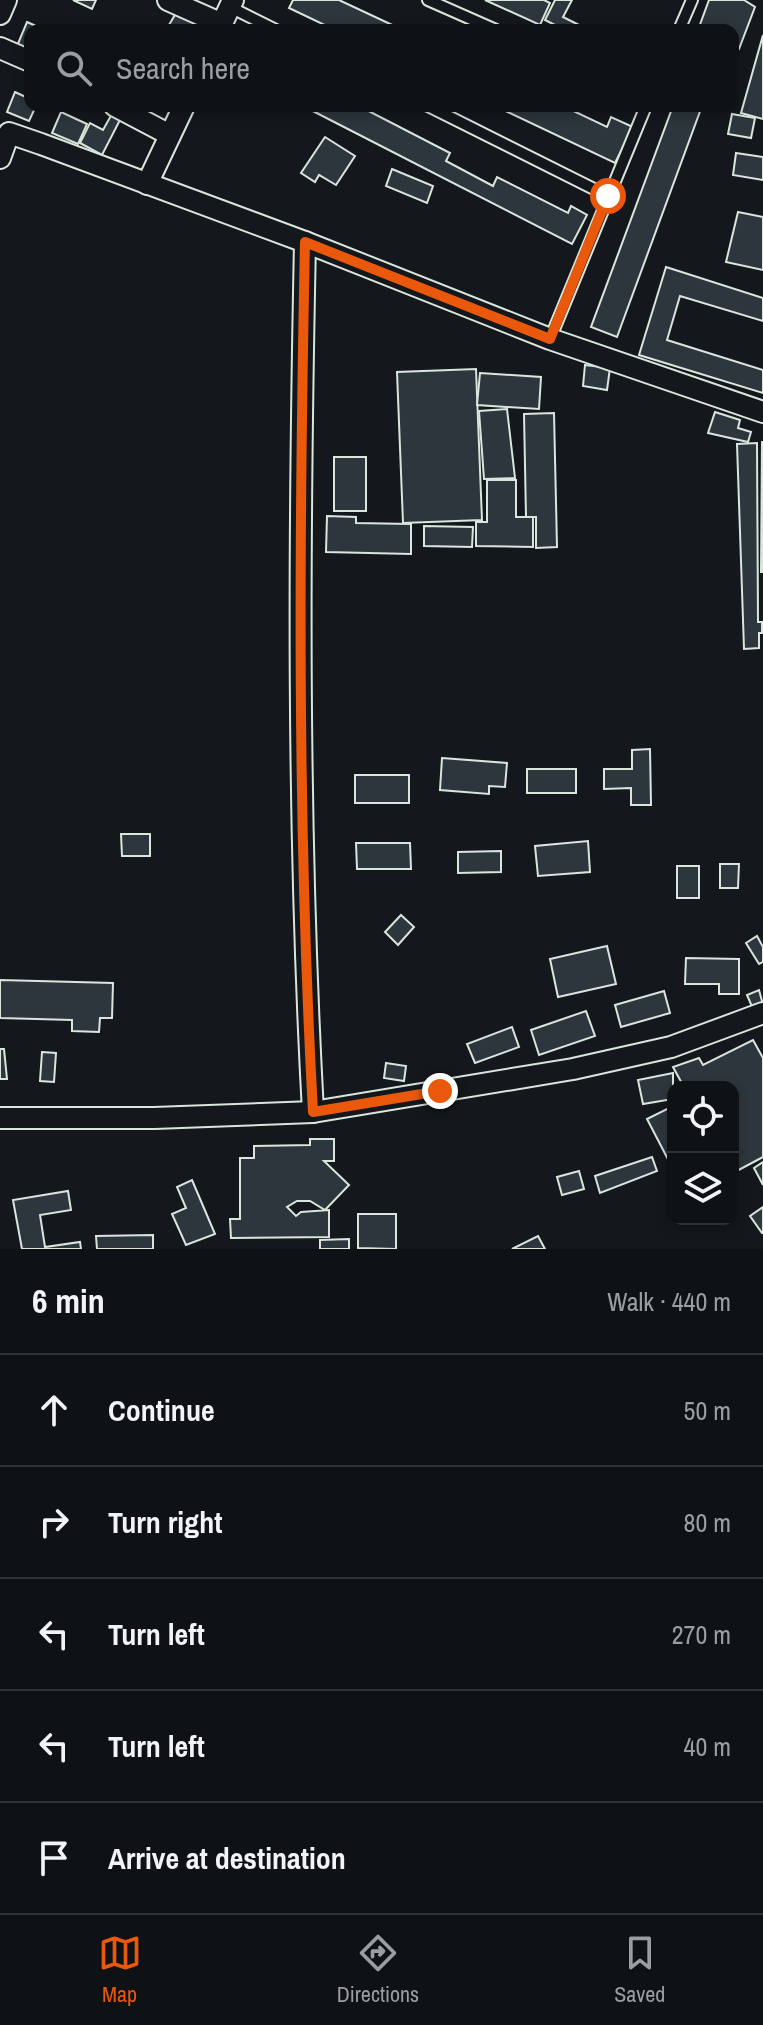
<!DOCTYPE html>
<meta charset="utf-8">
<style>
body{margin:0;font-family:"Archivo Narrow",sans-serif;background:#1d2022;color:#f1f3f6}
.controls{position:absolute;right:24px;bottom:24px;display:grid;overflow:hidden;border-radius:16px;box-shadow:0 4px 12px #0003}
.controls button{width:72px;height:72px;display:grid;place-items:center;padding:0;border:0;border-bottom:2px solid #2f3234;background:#0f1215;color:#f1f3f6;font:40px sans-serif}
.stop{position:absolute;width:24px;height:24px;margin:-18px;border:6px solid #ea580c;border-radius:50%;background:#fff}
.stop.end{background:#ea580c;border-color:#fff;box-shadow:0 2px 8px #0008}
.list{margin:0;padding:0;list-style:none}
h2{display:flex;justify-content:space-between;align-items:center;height:104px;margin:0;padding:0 32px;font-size:34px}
h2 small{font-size:26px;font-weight:400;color:#9b9ea0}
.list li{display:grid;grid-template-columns:52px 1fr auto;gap:24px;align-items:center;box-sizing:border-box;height:112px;padding:0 32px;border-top:2px solid #2f3234}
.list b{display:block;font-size:30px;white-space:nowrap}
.list em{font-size:26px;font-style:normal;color:#9b9ea0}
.icon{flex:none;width:44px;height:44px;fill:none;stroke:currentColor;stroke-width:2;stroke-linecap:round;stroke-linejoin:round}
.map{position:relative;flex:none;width:763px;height:1249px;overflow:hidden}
.search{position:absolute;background:#0f1215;box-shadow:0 4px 12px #0003;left:24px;right:24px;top:24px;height:88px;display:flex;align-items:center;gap:20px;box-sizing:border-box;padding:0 28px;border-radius:16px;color:#9b9ea0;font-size:30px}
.sheet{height:664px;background:#0f1215}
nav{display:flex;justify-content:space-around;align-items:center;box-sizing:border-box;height:112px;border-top:2px solid #2f3234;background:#0f1215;font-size:22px;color:#9b9ea0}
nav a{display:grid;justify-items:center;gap:4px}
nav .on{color:#ea580c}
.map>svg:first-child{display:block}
.building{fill:#2c363c;stroke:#d8e6dc;stroke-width:2}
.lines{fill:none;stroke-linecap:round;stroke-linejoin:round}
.lane-casing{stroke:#d8e6dc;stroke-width:14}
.street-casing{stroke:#d8e6dc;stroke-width:24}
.lane{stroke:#14181c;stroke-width:10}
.street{stroke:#14181c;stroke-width:20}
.route{stroke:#ea580c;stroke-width:10}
</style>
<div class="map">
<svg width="763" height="1249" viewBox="0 0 763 1249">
<rect width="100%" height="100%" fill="#14181c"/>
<g class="building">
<path d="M73,0H96L92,9Z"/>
<path d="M293,0H339L403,30H335L289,8Z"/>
<path d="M485,0H544L550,3L540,25Z"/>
<path d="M555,0H572L563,17L589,30H557L559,27L545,20Z"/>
<path d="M709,0H744L755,7L739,49L733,47V30H698Z"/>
<path d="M176,13L199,26L197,30H166Z"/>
<path d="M27,22L45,30H30V52L17,46Z"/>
<path d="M763,35V119L741,113Z"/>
<path d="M15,92L30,99V106H36L29,121L7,112Z"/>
<path d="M303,106H359L450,153L446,161L493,186L497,177L568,213L571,206L587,215L572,244Z"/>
<path d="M495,106H563L607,127L611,117L633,127L615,163Z"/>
<path d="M673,106H702L617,337L591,327Z"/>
<path d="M61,112L87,124L78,144L52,133Z"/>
<path d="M113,112L122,116L102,155L80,143L90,123L103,130Z"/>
<path d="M732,114L755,118L751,138L728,134Z"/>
<path d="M325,137L355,156L336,185L319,175L315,182L301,173Z"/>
<path d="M736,153L763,157V180L733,175Z"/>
<path d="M392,169L433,186L427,203L386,186Z"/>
<path d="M738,212L763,217V270L726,262Z"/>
<path d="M666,267L763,298V321L680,296L667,340L763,370V393L639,355Z"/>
<path d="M585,365L610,368L607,390L583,386Z"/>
<path d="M476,369L482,520L403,523L397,372Z"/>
<path d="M480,373L541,377L539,409L477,405Z"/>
<path d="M507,409L515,478L484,479L479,411Z"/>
<path d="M715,412L740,420L738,428L751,432L748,442L708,433Z"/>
<path d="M554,413L557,547L536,548V517H526L524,414Z"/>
<path d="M762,442H763V572H761Z"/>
<path d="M757,443L758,622H762V633H759V648L744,649L737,444Z"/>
<rect x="334" y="457" width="32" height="54"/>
<path d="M487,480H516V517H533V547L476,546V522H487Z"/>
<path d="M327,516L356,517V523L411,524V554L326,552Z"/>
<path d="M424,526L473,527L472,547L424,546Z"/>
<path d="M650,749L651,805H631V788L604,789V769H632V750Z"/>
<path d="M442,758L507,763L505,787L489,786V794L440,790Z"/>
<rect x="527" y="769" width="49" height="24"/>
<rect x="355" y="775" width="54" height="28"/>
<path d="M121,834H150V856H122Z"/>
<path d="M588,841L590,872L538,876L535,846Z"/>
<path d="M356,843H410L411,869H357Z"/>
<path d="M501,851V872L458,873V852Z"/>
<path d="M720,864H739L738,888H720Z"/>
<rect x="677" y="866" width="22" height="32"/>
<path d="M401,915L414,927L398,945L385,932Z"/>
<path d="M757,936L763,947V962L759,964L746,943Z"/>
<path d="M607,946L616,984L558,997L550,959Z"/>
<path d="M686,958L739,959V994H719V984H685Z"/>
<path d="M0,980L113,983L112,1018H100L99,1032L72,1031V1020L0,1018Z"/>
<path d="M759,990L763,1005L753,1009L747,995Z"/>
<path d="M664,991L670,1013L621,1027L615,1005Z"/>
<path d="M586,1011L595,1036L539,1055L531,1030Z"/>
<path d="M512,1027L519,1047L475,1063L467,1044Z"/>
<path d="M753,1040L763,1058V1157L733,1173V1087H684L673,1067L699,1058L703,1065Z"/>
<path d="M0,1049H4L7,1079H0Z"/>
<path d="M42,1052L56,1053L54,1082L40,1081Z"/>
<path d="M386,1063L406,1066L404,1081L384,1078Z"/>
<path d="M673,1073V1099L643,1104L638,1080Z"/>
<path d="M673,1106V1169L647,1119Z"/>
<path d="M310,1139H334V1161H324L349,1185L325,1210L310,1201H297L287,1207L296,1216L301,1212L329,1210V1237L231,1238L230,1219H240V1158H254V1146L310,1145Z"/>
<path d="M652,1157L657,1171L600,1193L595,1176Z"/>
<path d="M763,1162V1185L754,1168Z"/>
<path d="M579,1171L584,1189L562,1195L557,1177Z"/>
<path d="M192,1180L215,1234L186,1245L172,1214L186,1208L177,1187Z"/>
<path d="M68,1191L71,1210L40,1215L45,1247L80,1242L81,1249H22L13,1200Z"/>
<path d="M763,1207V1233H762L750,1216Z"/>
<path d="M358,1214H396V1249L358,1248Z"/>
<path d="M153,1235V1249H97L96,1236Z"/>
<path d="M538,1236L545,1249H512Z"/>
<path d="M349,1239V1249H320V1240Z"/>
</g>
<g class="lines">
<g class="lane-casing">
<g id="lane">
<path d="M428,0L496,30"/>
<path d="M230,7L276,30"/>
<path d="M679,30L692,0"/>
<path d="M428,106L608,196"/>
<path d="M550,339L646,106"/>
</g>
</g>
<g class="street-casing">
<g id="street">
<path d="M168,0L222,24"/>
<path d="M0,14L6,0"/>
<path d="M219,30L233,0"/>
<path d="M0,48L30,61"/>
<path d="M115,106L170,135"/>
<path d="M0,158L9,133L41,144L305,242L550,339L763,412"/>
<path d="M147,184L184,106"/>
<path d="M305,242C299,532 297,822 313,1112"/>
<path d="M0,1118H154L313,1112L573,1069L671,1047L763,1013"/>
</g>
</g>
<use href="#lane" class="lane"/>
<use href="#street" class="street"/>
</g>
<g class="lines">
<path class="route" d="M440,1091L313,1112C297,822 299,532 305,242L550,339L608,196"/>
</g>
</svg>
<div class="controls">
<button><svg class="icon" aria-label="locate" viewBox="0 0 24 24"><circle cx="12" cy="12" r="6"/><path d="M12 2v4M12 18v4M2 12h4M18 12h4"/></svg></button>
<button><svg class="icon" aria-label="layers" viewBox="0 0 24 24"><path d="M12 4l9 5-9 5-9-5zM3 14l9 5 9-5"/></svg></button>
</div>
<div class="stop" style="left:608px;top:196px"></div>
<div class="stop end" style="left:440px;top:1091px"></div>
<div class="search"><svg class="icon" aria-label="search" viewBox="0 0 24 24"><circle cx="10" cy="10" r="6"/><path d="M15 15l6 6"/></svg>Search here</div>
</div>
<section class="sheet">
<h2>6 min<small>Walk · 440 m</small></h2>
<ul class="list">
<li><svg class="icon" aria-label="ahead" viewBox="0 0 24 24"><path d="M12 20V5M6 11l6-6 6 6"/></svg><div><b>Continue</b></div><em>50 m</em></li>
<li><svg class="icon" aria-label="right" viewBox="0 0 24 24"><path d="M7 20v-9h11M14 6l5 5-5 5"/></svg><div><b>Turn right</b></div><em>80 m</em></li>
<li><svg class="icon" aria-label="left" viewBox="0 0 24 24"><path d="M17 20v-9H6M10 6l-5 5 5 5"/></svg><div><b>Turn left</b></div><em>270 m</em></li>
<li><svg class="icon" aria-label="left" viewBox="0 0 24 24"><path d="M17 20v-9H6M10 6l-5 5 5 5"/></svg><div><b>Turn left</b></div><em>40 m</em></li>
<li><svg class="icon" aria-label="arrive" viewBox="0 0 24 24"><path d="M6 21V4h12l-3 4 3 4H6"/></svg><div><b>Arrive at destination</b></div></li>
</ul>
</section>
<nav>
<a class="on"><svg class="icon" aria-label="map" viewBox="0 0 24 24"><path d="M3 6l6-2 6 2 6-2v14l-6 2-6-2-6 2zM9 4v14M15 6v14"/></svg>Map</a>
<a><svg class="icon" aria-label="directions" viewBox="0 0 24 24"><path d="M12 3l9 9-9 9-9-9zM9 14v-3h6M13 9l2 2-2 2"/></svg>Directions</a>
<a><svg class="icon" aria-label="saved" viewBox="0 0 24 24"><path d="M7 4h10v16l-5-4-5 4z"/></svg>Saved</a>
</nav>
